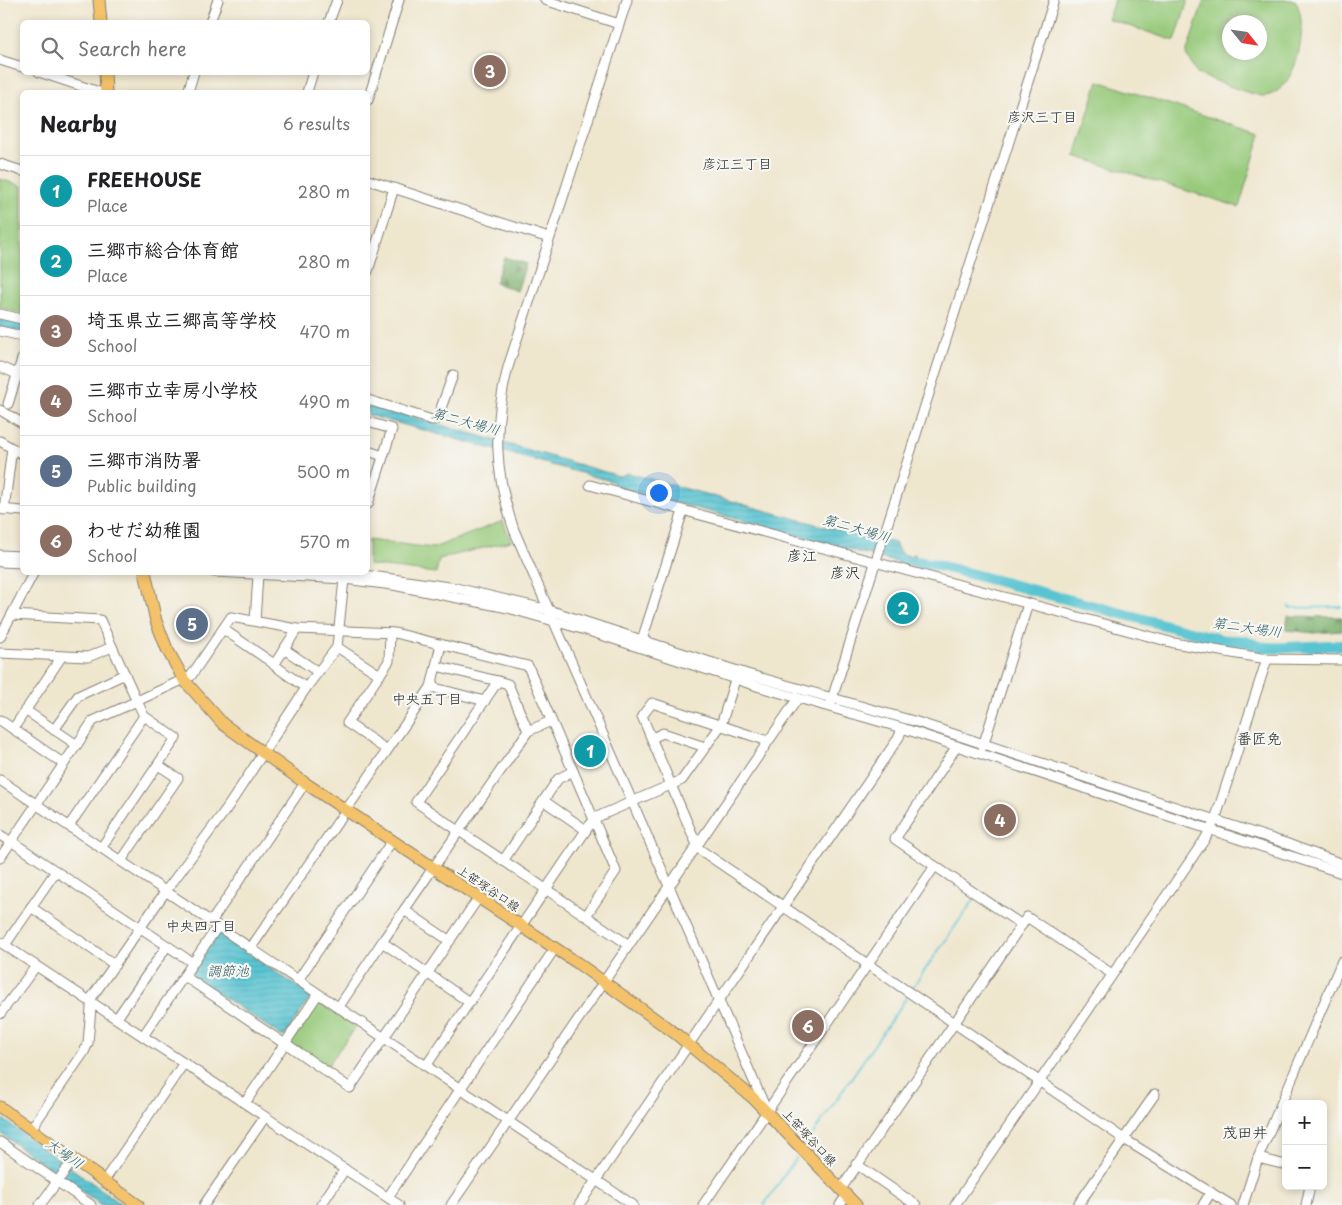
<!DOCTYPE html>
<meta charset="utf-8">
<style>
body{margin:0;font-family:"Playpen Sans","Klee One",sans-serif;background:#f6f6f6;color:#202124}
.controls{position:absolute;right:15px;bottom:15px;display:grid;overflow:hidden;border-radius:8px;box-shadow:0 2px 8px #0003}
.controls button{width:45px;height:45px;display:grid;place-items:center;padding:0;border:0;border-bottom:1px solid #e0e0e0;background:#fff;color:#202124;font:25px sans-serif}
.compass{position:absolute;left:1222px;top:15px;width:45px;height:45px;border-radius:50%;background:#fff;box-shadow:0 2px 8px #0003;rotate:120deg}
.you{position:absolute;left:658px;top:492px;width:18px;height:18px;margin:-12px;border:4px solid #fff;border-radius:50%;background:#1a73e8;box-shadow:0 0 0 8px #1a73e833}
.badge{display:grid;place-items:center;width:32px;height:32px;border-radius:50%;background:#0f766e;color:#fff;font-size:16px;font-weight:700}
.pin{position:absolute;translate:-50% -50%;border:2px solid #fff;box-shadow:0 1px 5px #0006}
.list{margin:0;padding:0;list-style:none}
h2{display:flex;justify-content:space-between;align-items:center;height:65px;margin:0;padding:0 20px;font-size:21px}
h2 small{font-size:16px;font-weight:400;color:#757577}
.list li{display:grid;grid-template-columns:32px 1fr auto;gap:15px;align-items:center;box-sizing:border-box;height:70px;padding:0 20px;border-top:1px solid #e0e0e0}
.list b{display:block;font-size:19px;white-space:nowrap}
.list p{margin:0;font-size:16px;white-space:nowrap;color:#757577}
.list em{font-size:16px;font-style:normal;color:#757577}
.icon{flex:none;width:28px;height:28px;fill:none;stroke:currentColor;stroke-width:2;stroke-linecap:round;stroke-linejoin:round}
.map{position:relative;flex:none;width:1342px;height:1205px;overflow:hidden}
.search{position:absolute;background:#fff;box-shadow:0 2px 8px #0003;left:20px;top:20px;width:350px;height:55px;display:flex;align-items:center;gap:12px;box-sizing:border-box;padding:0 18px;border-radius:8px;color:#757577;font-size:19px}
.panel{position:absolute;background:#fff;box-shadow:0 2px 8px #0003;left:20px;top:90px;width:350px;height:485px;border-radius:8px}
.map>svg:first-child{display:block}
.green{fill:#98ca7b;stroke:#5a734c;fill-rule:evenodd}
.forest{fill:url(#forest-firs);stroke:#4b6544}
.water{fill:url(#water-rules);stroke:#3a7077}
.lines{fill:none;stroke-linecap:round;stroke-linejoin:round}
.stream{stroke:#59c4d2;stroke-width:2}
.river{stroke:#59c4d2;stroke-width:11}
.minor-casing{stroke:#868175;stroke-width:11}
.major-casing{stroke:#868175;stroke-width:13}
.minor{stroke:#fff;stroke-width:9}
.major{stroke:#f4c26a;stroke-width:11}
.labels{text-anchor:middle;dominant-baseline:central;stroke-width:4.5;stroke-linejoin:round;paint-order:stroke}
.street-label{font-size:12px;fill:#1c1c1c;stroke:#f6f6f2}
.neighbourhood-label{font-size:14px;fill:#1c1c1c;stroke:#f6f6f2}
.water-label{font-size:14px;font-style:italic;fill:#345f65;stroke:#f6f6f2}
.quarter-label{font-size:15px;fill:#1c1c1c;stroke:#f6f6f2}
</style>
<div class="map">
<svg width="1342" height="1205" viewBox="0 0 1342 1205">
<defs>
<pattern id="forest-firs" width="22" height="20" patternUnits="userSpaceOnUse" patternTransform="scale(1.25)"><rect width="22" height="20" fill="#7aae6b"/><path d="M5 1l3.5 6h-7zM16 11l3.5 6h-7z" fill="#638d57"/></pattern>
<pattern id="water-rules" width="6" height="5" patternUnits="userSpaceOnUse" patternTransform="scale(1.25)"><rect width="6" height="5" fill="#59c4d2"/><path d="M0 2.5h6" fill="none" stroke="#4da8b4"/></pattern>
</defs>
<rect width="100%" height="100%" fill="#f6f6f2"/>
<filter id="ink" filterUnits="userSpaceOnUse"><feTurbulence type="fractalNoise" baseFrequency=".02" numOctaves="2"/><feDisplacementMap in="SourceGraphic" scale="10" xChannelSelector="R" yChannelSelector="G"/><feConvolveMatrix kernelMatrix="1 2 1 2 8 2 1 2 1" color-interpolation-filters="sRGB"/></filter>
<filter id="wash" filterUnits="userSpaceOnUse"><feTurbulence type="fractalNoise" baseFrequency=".0096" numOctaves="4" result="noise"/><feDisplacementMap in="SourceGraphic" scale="20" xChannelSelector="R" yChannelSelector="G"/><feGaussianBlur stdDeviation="1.12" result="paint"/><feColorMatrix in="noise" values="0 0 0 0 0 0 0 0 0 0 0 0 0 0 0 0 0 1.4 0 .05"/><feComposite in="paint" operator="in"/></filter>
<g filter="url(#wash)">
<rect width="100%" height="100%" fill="#efe6ce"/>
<g class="green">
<path d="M1114,0H1188L1175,41L1108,19Z"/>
<path d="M1204,0H1295C1310,24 1298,90 1266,96C1257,98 1209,78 1197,74L1186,54ZM1230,22H1260V52H1230Z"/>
<path d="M1098,81L1261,134L1239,207L1075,156Z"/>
<path d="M0,179L22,186V314L0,307Z"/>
<path d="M503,521L511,541L439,559L436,573L368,565V540L433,548Z"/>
<path d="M317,1002L356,1026L326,1068L291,1044L290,1041Z"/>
</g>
<g class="forest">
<path d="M504,257L526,264L517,291L495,283Z"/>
<path d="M1288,616L1342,617V631L1314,633L1286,630Z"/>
</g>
<g class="water">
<path d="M0,317L22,322V332L0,327Z"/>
<path d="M368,404L619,476L628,473L852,534L895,543L900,553L912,557L913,554L916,555L915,557L931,562V566L922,569L613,486L614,482L368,415Z"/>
<path d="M220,934L310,995V998L285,1036L283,1037L192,976V973L217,935Z"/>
<path d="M0,1117L123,1205H101L0,1133Z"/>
</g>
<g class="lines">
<g class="stream">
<path d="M1289,606V608L1342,607"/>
<path d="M913,987L975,898"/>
<path d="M808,1141L907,997"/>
<path d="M764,1205L796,1158"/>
</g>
<path class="river" d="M918,562L933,564L1222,640L1244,641L1261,647L1276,648L1342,645"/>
</g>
</g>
<g filter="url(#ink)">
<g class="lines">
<g class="minor-casing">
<g id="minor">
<path d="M545,0L619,24"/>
<path d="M627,0L508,367C493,426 494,472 514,530L766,1109"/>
<path d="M210,22L218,0"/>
<path d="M329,22L337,0"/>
<path d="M0,60L22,67"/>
<path d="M39,72L99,92"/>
<path d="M188,92L194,72"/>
<path d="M307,92L313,72"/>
<path d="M368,100L399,0"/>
<path d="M0,164L22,171"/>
<path d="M368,180L549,238"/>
<path d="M368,271L394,188"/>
<path d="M0,314L22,319"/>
<path d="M0,331L22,336"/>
<path d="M0,367L22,376"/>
<path d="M368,400L432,420L437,419L453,375"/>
<path d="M8,404L22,359"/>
<path d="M0,410L22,423"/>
<path d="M368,422L392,429L368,504"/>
<path d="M0,441L22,454"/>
<path d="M368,451L383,456"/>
<path d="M590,485L1174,643L1267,659L1342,660"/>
<path d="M0,509L22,511"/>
<path d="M4,510L12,448"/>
<path d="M0,555L22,556"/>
<path d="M0,562L22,563"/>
<path d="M215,572L344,579L393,585L508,608L589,631L760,687L902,728L1342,873"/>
<path d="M343,572L456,588L549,610L747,674L917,722L1285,843L1342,864"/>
<path d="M255,621L258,575"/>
<path d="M223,629L274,664"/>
<path d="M297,629L274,665L306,688"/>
<path d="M0,637L34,572"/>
<path d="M642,640L683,511"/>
<path d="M337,647L380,675"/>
<path d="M284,649L318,672"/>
<path d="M0,653L88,657L112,647"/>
<path d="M436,666L441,644"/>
<path d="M498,681L416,802L629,945"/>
<path d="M431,687L485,701"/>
<path d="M831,702L1054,0"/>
<path d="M25,710L77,745"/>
<path d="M0,720L64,764"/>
<path d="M13,729L62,656"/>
<path d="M54,730L78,696L125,674"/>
<path d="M528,731L551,721"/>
<path d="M652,738L663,733L705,747"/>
<path d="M957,746L895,839L1022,925"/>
<path d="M983,746L1028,604"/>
<path d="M387,750L347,723L389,661L390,633"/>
<path d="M0,780L633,1205"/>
<path d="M671,785L642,716L652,703L768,741"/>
<path d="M671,785L697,845"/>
<path d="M544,801L586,830"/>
<path d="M69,826L144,716"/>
<path d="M0,835L11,842"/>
<path d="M11,841L193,963"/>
<path d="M696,847L1124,1139L1231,1205"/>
<path d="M101,848L176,738L144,716L137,701L191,676L231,617L297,629L395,633L528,666L616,871L586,916"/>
<path d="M0,858L93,721L137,701L100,620L12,615"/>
<path d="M121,861L178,778L158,765"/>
<path d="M503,861L558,779L573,771"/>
<path d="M31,907L115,965"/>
<path d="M404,910L450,941"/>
<path d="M211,922L305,783"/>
<path d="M0,942L399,1205"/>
<path d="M5,945L56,871"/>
<path d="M250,949L431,687L436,666L498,681L508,684L528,731L382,942L469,1002"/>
<path d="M184,976L285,1044"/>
<path d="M298,980L392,841"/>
<path d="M338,1008L382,942"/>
<path d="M0,1014L36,966"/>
<path d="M117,1018L167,946"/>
<path d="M143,1036L218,926"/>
<path d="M285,1043L350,1088L479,897"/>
<path d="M426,1066L589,826L597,817L682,780L721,725L735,680"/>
<path d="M245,1103L318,994"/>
<path d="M31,1129L84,1052L88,1043L92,997L163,895L227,808L306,688L337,647L344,579L347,575"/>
<path d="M0,1142L91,1205"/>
<path d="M1258,1158L1286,1165"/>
<path d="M856,1164L916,1205"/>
<path d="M104,1181L184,1063"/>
<path d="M841,1189L1027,917L1112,974"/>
<path d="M388,1197L555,948"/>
<path d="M40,1205L74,1159"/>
<path d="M204,1205L265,1117"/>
<path d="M321,1205L345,1169"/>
<path d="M451,1205L798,698"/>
<path d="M579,1205L899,737L902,728"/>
<path d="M703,1205L935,866"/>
<path d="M840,1205L847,1195"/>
<path d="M955,1205L1205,839L1215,820L1267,659"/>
<path d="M1078,1205L1155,1094"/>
<path d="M1203,1205L1211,1192"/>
<path d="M1243,1205L1258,1158L1342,961"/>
<path d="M1306,1205L1310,1186"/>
</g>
</g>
<g class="major-casing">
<g id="major">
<path d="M99,0L101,22"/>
<path d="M105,72L106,92"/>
<path d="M145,572L156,621L167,649L184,680L223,724L305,783L576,962L676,1034L753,1098L856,1205"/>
<path d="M0,1107L138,1205"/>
</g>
</g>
<use href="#minor" class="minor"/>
<use href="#major" class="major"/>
</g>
</g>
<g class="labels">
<g class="street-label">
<text transform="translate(489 888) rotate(34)">上笹塚谷口線</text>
<text transform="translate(810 1137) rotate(47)">上笹塚谷口線</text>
</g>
<g class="neighbourhood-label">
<text x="1042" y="116">彦沢三丁目</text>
<text x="737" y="163">彦江三丁目</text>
<text x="427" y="698">中央五丁目</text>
<text x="201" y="925">中央四丁目</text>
</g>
<g class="water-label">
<text transform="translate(466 421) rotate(15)">第二大場川</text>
<text transform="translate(857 528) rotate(16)">第二大場川</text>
<text transform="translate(1247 627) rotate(8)">第二大場川</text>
<text x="228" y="970">調節池</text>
<text transform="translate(65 1153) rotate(35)">大場川</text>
</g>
<g class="quarter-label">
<text x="802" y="554">彦江</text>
<text x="845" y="571">彦沢</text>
<text x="1259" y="737">番匠免</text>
<text x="1245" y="1131">茂田井</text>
</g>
</g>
</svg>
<div class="controls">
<button>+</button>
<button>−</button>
</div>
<svg class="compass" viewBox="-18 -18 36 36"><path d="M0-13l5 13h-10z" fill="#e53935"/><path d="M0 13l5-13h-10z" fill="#757577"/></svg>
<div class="you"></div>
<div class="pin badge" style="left:590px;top:751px;background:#0f9aa8">1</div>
<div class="pin badge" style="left:903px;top:608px;background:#0f9aa8">2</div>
<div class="pin badge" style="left:490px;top:71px;background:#8d6e63">3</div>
<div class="pin badge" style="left:1000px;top:820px;background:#8d6e63">4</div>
<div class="pin badge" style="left:192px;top:624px;background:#5c6f8a">5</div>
<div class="pin badge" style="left:808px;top:1026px;background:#8d6e63">6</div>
<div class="search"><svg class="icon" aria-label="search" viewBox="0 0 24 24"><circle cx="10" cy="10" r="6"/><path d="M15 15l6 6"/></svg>Search here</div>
<section class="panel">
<h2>Nearby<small>6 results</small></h2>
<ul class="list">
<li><span class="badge" style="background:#0f9aa8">1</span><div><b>FREEHOUSE</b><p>Place</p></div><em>280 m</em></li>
<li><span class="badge" style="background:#0f9aa8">2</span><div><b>三郷市総合体育館</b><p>Place</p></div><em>280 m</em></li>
<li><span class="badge" style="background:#8d6e63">3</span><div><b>埼玉県立三郷高等学校</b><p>School</p></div><em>470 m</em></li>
<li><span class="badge" style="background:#8d6e63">4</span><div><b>三郷市立幸房小学校</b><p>School</p></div><em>490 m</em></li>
<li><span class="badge" style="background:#5c6f8a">5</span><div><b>三郷市消防署</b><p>Public building</p></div><em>500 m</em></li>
<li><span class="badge" style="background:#8d6e63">6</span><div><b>わせだ幼稚園</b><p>School</p></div><em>570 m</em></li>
</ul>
</section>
</div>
